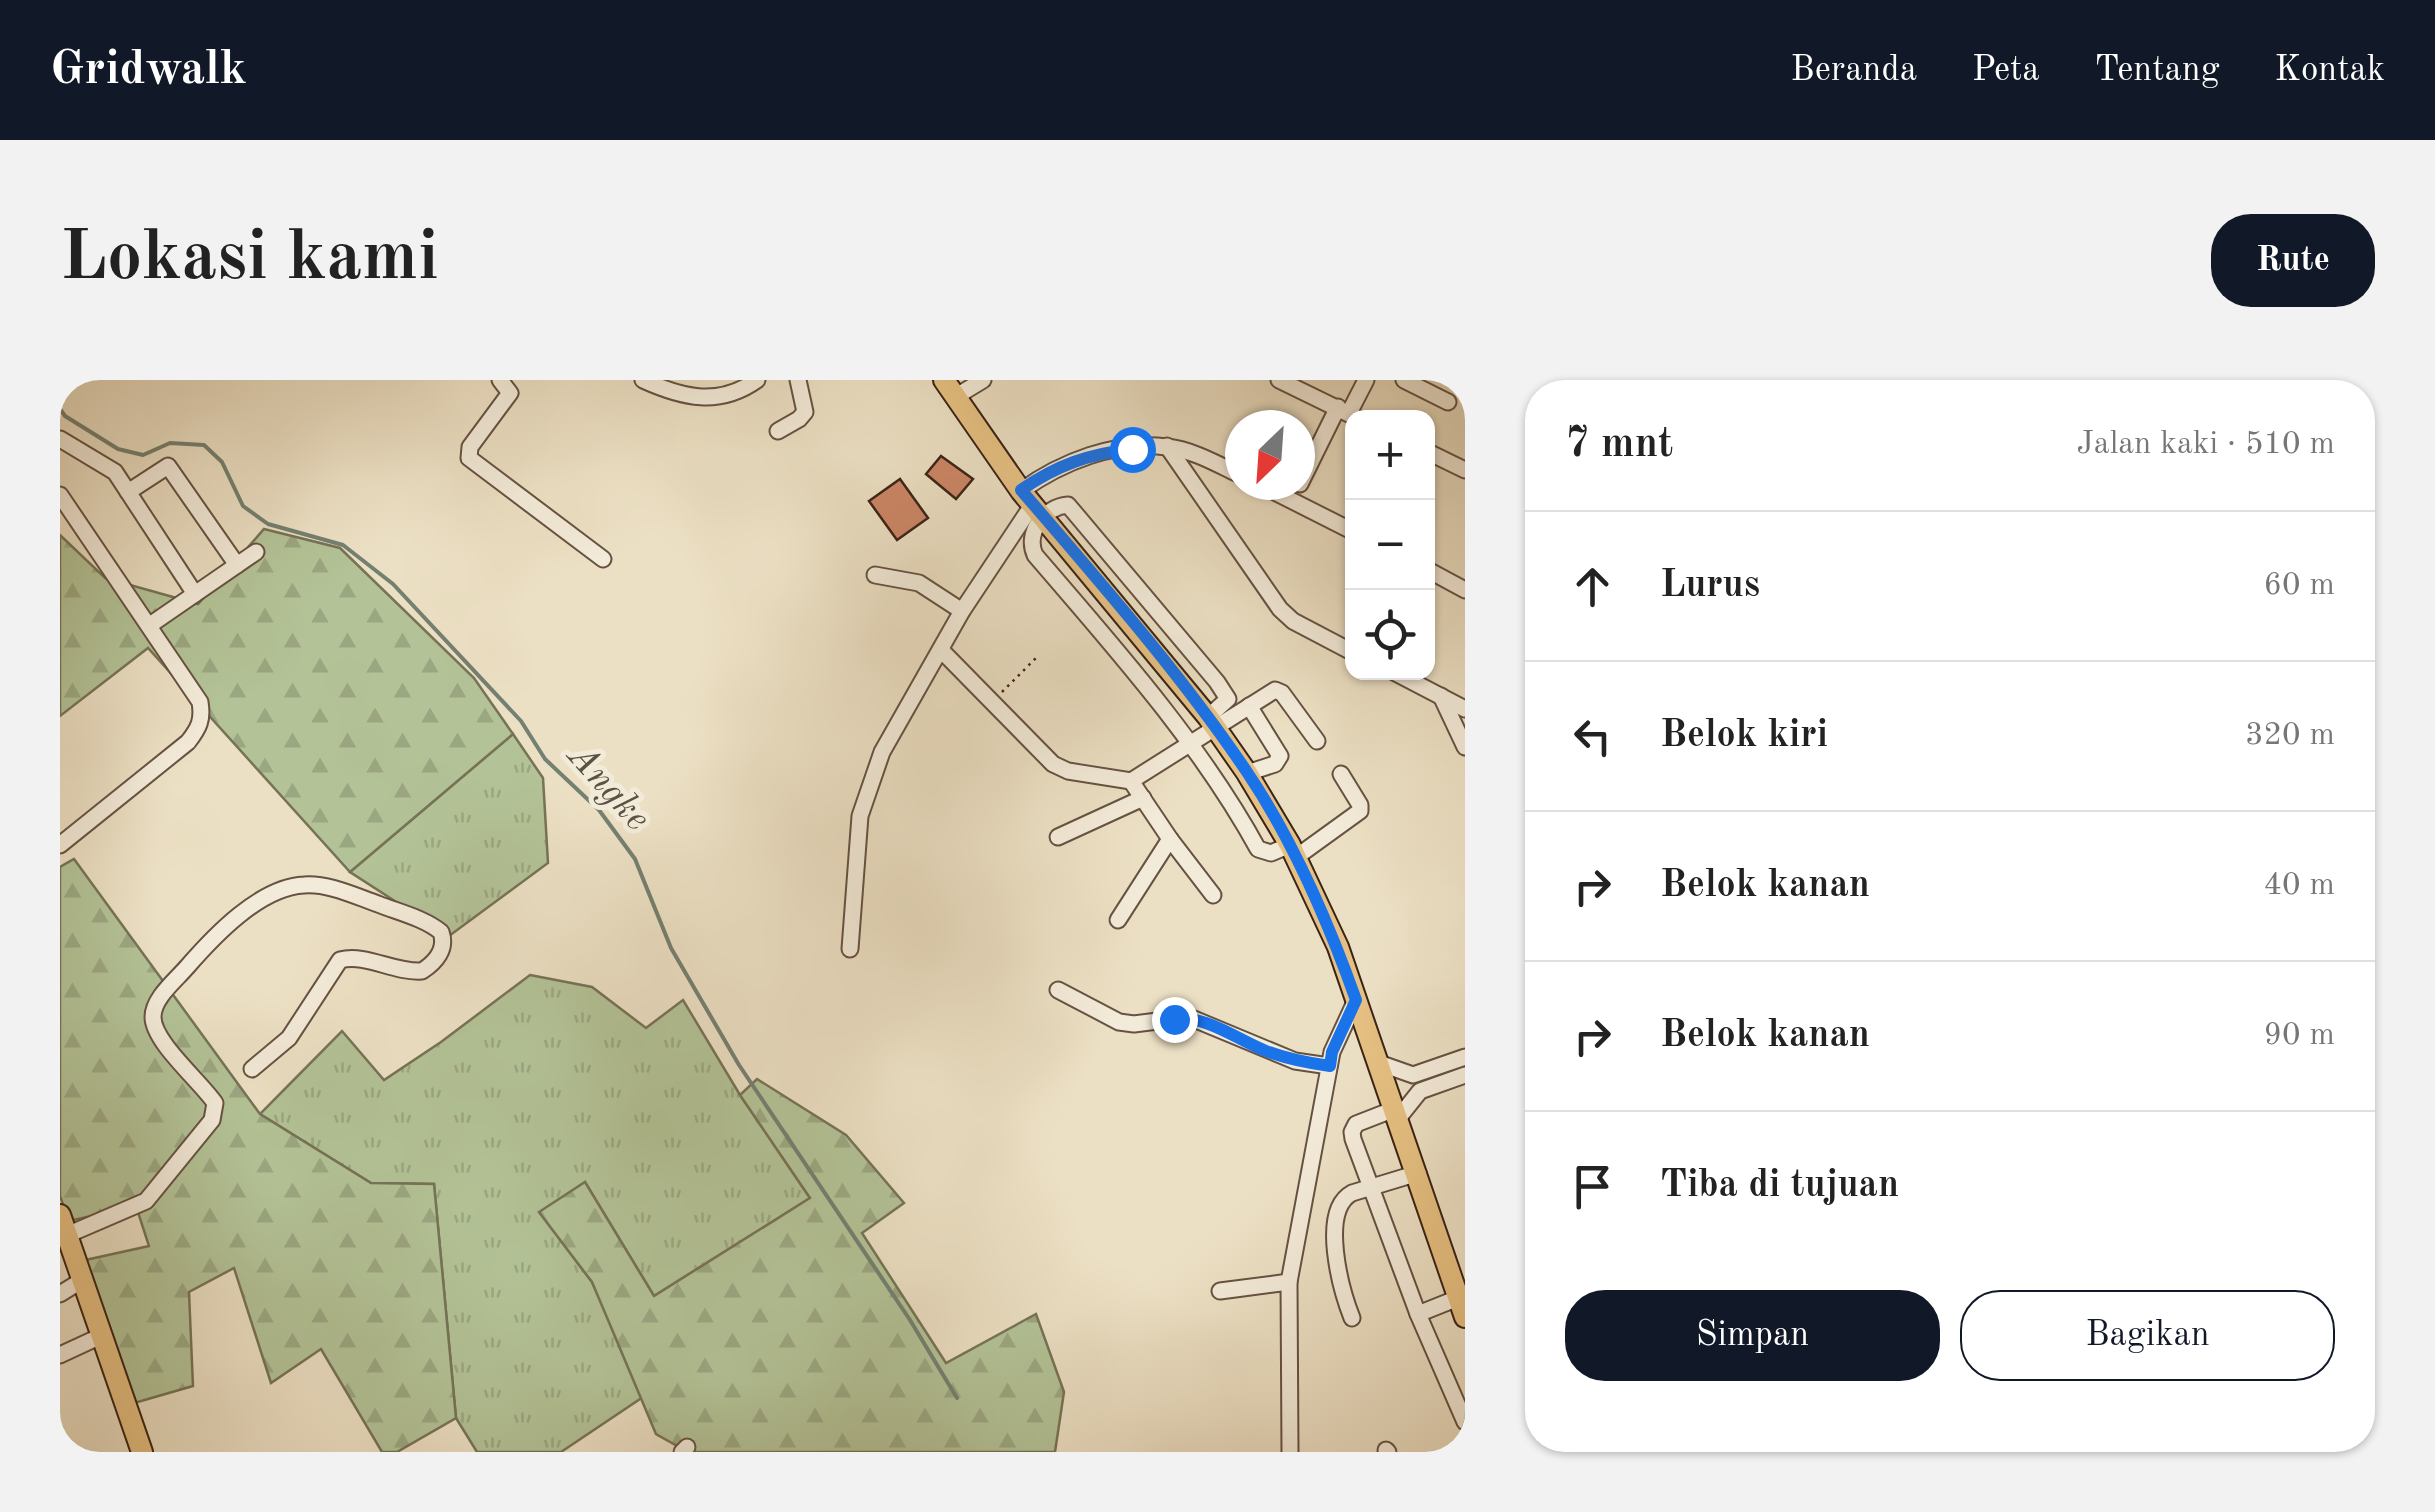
<!DOCTYPE html>
<html lang="id">
<meta charset="utf-8">
<style>
body{margin:0;font-family:"Old Standard TT",serif;background:#f2f2f2;color:#222}
.controls{position:absolute;right:30px;top:30px;display:grid;overflow:hidden;border-radius:20px;box-shadow:0 2px 8px #0004}
.controls button{width:90px;height:90px;display:grid;place-items:center;padding:0;border:0;border-bottom:2px solid #e0e0e0;background:#fff;color:#222;font:50px sans-serif}
.compass{position:absolute;left:1165px;top:30px;width:90px;height:90px;border-radius:50%;background:#fff;box-shadow:0 2px 8px #0004;rotate:205deg}
.stop{position:absolute;width:30px;height:30px;margin:-22px;border:8px solid #1a73e8;border-radius:50%;background:#fff}
.stop.end{background:#1a73e8;border-color:#fff;box-shadow:0 2px 10px #0008}
.list{margin:0;padding:0;list-style:none}
h2{display:flex;justify-content:space-between;align-items:center;height:130px;margin:0;padding:0 40px;font-size:42px}
h2 small{font-size:32px;font-weight:400;color:#767676}
.list li{display:grid;grid-template-columns:65px 1fr auto;gap:30px;align-items:center;box-sizing:border-box;height:150px;padding:0 40px;border-top:2px solid #e0e0e0}
.list b{display:block;font-size:38px;white-space:nowrap}
.list em{font-size:32px;font-style:normal;color:#767676}
.actions{display:flex;gap:20px;padding:30px 40px}
.actions a{flex:1;padding:22px 0;border:2px solid #111827;border-radius:40px;text-align:center;font-size:35px;color:#111827}
.actions .main{background:#111827;color:#fff}
.icon{flex:none;width:55px;height:55px;fill:none;stroke:currentColor;stroke-width:2;stroke-linecap:round;stroke-linejoin:round}
.map{position:relative;flex:none;width:1405px;height:1072px;overflow:hidden;border-radius:40px}
header{display:flex;align-items:center;gap:60px;box-sizing:border-box;height:140px;padding:0 50px;background:#111827;color:#fff}
header strong{font-size:48px}
nav{display:flex;gap:55px;margin-inline-start:auto;font-size:35px}
.intro{display:flex;align-items:center;justify-content:space-between;box-sizing:border-box;height:240px;padding:0 60px}
h1{margin:0;font-size:70px}
.button{padding:25px 45px;border-radius:40px;background:#111827;color:#fff;font-size:35px;font-weight:700}
main{display:flex;gap:60px;padding:0 60px}
aside{flex:1;background:#fff;border-radius:40px;box-shadow:0 2px 8px #0004}
.map>svg:first-child{display:block}
.grass{fill:url(#grass-tufts);stroke:#767357;stroke-width:2.5}
.forest{fill:url(#forest-firs);stroke:#767357;stroke-width:2.5}
.lines{fill:none;stroke-linecap:round;stroke-linejoin:round}
.stream{stroke:#748071;stroke-width:4}
.building{fill:#cc8666;stroke:#3a2317;stroke-width:2.5}
.minor-casing{stroke:#665242;stroke-width:19}
.major-casing{stroke:#3a2317;stroke-width:24}
.path{stroke:#3a2317;stroke-width:2.5;stroke-dasharray:2.5 5;stroke-linecap:butt}
.minor{stroke:#f3ebd9;stroke-width:15}
.major{stroke:#e6c082;stroke-width:20}
.route{stroke:#1a73e8;stroke-width:12}
.labels{text-anchor:middle;dominant-baseline:central;stroke-width:10;stroke-linejoin:round;paint-order:stroke}
.water-label{font-size:38px;font-style:italic;fill:#575244;stroke:#f3ebd9}
</style>
<header>
<strong>Gridwalk</strong>
<nav><a>Beranda</a><a>Peta</a><a>Tentang</a><a>Kontak</a></nav>
</header>
<div class="intro"><h1>Lokasi kami</h1><a class="button">Rute</a></div>
<main>
<div class="map">
<svg width="1405" height="1072" viewBox="0 0 1405 1072">
<defs>
<pattern id="grass-tufts" width="24" height="20" patternUnits="userSpaceOnUse" patternTransform="scale(2.5)"><rect width="24" height="20" fill="#b3c397"/><path d="M3 7l-1-3M5 7V3M7 7l1-3M15 17l-1-3M17 17v-4M19 17l1-3" fill="none" stroke="#9ba781"/></pattern>
<pattern id="forest-firs" width="22" height="20" patternUnits="userSpaceOnUse" patternTransform="scale(2.5)"><rect width="22" height="20" fill="#b3c397"/><path d="M5 1l3.5 6h-7zM16 11l3.5 6h-7z" fill="#9ba781"/></pattern>
</defs>
<rect width="100%" height="100%" fill="#ece0c4"/>
<filter id="stains"><feTurbulence type="fractalNoise" baseFrequency=".002" numOctaves="4"/><feColorMatrix values="0 0 0 0 .2 0 0 0 0 .09 0 0 0 0 .02 0 0 0 .5 -.17"/></filter>
<radialGradient id="worn" r=".72"><stop offset=".6" stop-color="#630" stop-opacity="0"/><stop offset="1" stop-color="#630" stop-opacity=".3"/></radialGradient>
<g class="grass">
<path d="M453,354L483,398L488,483L389,556L290,492Z"/>
<path d="M470,595L532,607L586,648L623,620L680,715L750,818L594,916L525,802L480,833L532,902L583,1017L501,1072H417L396,1038L374,804L311,803L200,734L282,651L324,700L381,662Z"/>
</g>
<g class="forest">
<path d="M204,149L280,168L414,298L453,354L290,492L88,268L0,336V155L45,198L138,224Z"/>
<path d="M14,479L200,734L311,803L374,804L396,1038L337,1072H322L261,969L211,1003L174,888L129,912L133,1006L64,1026L21,881L89,866L76,826L9,841L0,816V487Z"/>
<path d="M697,699L786,755L844,823L802,853L886,983L976,934L1004,1012L995,1072H628L596,1054L532,902L479,832L525,802L594,916L750,818L680,715Z"/>
</g>
<g class="lines">
<path class="stream" d="M0,29L5,36L58,69L83,75L110,63L144,65L162,82L183,126L208,144L283,165L333,204L461,341L485,379L539,430L575,479L611,568L679,685L850,940L897,1018"/>
</g>
<g class="building">
<path d="M881,76L913,99L896,119L866,94Z"/>
<path d="M840,99L868,138L837,160L809,121Z"/>
</g>
<g class="lines">
<g class="minor-casing">
<g id="minor">
<path d="M440,0L450,13L410,67L409,78L543,179"/>
<path d="M583,0C623,18 659,27 697,0"/>
<path d="M1219,0L1297,38"/>
<path d="M1344,0L1388,22"/>
<path d="M895,17L923,0"/>
<path d="M1289,33L1306,0"/>
<path d="M718,51L739,39L745,32L738,0"/>
<path d="M0,59L55,92L135,214"/>
<path d="M1107,66L1220,229L1233,241L1292,272"/>
<path d="M1368,72L1405,90"/>
<path d="M1240,104L1278,27"/>
<path d="M1201,105L1292,151"/>
<path d="M961,111C1001,82 1056,60 1107,67C1133,70 1157,84 1180,95"/>
<path d="M68,112L108,86L177,185"/>
<path d="M0,115L140,322C143,340 139,348 128,362L0,465"/>
<path d="M1368,190L1405,210"/>
<path d="M815,195L859,203L902,231"/>
<path d="M90,245L196,172"/>
<path d="M881,270L993,384L1008,391L1071,401L1215,310L1222,313L1257,361"/>
<path d="M1334,292L1405,329"/>
<path d="M1381,316L1405,367"/>
<path d="M1148,337L1168,319L1157,302L1008,125C984,127 965,153 975,175C1054,267 1140,363 1198,469L1211,473L1230,465"/>
<path d="M1187,393L1215,384L1220,376L1189,326"/>
<path d="M1071,401L1110,459L1153,515"/>
<path d="M998,457L1083,418"/>
<path d="M1235,478L1300,431V425L1281,394"/>
<path d="M1058,540L1110,459"/>
<path d="M790,569L800,436L822,372L902,231L973,124"/>
<path d="M998,610L1059,642L1074,644L1129,637L1235,681L1269,686"/>
<path d="M1316,682L1353,695L1405,677"/>
<path d="M1332,730L1296,744L1292,752L1293,759L1358,934L1405,1042"/>
<path d="M1336,741L1360,711L1405,695"/>
<path d="M7,855L86,821L152,740L155,723C140,701 93,662 93,637C93,618 116,600 127,587C154,556 200,507 244,505C268,503 295,516 318,524C338,532 364,538 381,552C387,569 376,582 362,591C334,593 306,573 280,580L229,658L192,689"/>
<path d="M1160,911L1229,902"/>
<path d="M0,914L24,899"/>
<path d="M1358,934L1398,918"/>
<path d="M1292,938C1281,910 1259,831 1292,813L1358,793"/>
<path d="M0,975L43,955"/>
<path d="M1326,1070L1328,1072"/>
<path d="M622,1072L627,1067"/>
<path d="M1230,1072L1229,902L1272,672L1296,620"/>
</g>
</g>
<g class="major-casing">
<g id="major">
<path d="M884,0L961,111L1148,337L1187,393L1230,465L1278,567L1405,937"/>
<path d="M0,835L82,1072"/>
</g>
</g>
<path class="path" d="M942,312L978,276"/>
<use href="#minor" class="minor"/>
<use href="#major" class="major"/>
</g>
<g class="lines">
<path class="route" d="M1072,69C1029,74 997,85 961,110C1039,201 1120,293 1187,392C1234,462 1268,541 1296,620L1272,672L1270,686C1247,683 1227,679 1206,671C1176,659 1146,635 1114,639"/>
</g>
<g class="labels">
<g class="water-label">
<text transform="translate(548 408) rotate(48)">Angke</text>
</g>
</g>
<rect width="100%" height="100%" filter="url(#stains)"/>
<rect width="100%" height="100%" fill="url(#worn)"/>
</svg>
<div class="controls">
<button>+</button>
<button>−</button>
<button><svg class="icon" aria-label="locate" viewBox="0 0 24 24"><circle cx="12" cy="12" r="6"/><path d="M12 2v4M12 18v4M2 12h4M18 12h4"/></svg></button>
</div>
<svg class="compass" viewBox="-18 -18 36 36"><path d="M0-13l5 13h-10z" fill="#e53935"/><path d="M0 13l5-13h-10z" fill="#767676"/></svg>
<div class="stop" style="left:1072px;top:69px"></div>
<div class="stop end" style="left:1114px;top:639px"></div>
</div>
<aside>
<h2>7 mnt<small>Jalan kaki · 510 m</small></h2>
<ul class="list">
<li><svg class="icon" aria-label="ahead" viewBox="0 0 24 24"><path d="M12 20V5M6 11l6-6 6 6"/></svg><div><b>Lurus</b></div><em>60 m</em></li>
<li><svg class="icon" aria-label="left" viewBox="0 0 24 24"><path d="M17 20v-9H6M10 6l-5 5 5 5"/></svg><div><b>Belok kiri</b></div><em>320 m</em></li>
<li><svg class="icon" aria-label="right" viewBox="0 0 24 24"><path d="M7 20v-9h11M14 6l5 5-5 5"/></svg><div><b>Belok kanan</b></div><em>40 m</em></li>
<li><svg class="icon" aria-label="right" viewBox="0 0 24 24"><path d="M7 20v-9h11M14 6l5 5-5 5"/></svg><div><b>Belok kanan</b></div><em>90 m</em></li>
<li><svg class="icon" aria-label="arrive" viewBox="0 0 24 24"><path d="M6 21V4h12l-3 4 3 4H6"/></svg><div><b>Tiba di tujuan</b></div></li>
</ul>
<div class="actions"><a class="main">Simpan</a><a>Bagikan</a></div>
</aside>
</main>
